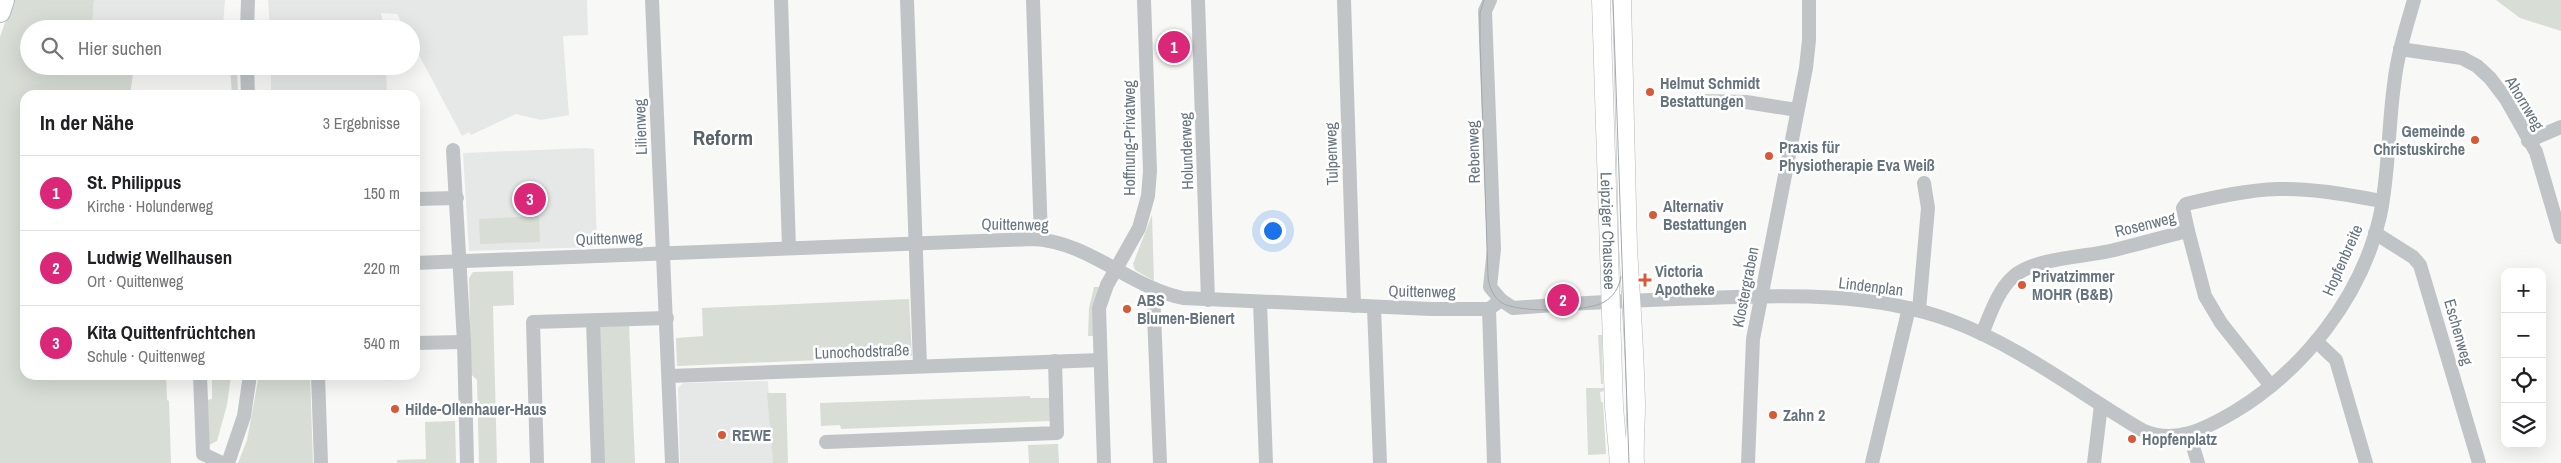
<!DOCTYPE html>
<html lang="de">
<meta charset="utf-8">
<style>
body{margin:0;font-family:"Archivo Narrow",sans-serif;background:#f2f2f2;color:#202124}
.controls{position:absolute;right:15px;bottom:15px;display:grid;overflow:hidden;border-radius:10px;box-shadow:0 5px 20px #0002}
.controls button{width:45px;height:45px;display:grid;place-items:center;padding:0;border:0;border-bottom:1px solid #e0e0e0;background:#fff;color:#202124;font:25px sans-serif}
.you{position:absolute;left:1272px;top:230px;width:18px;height:18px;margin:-12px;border:4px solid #fff;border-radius:50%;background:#1a73e8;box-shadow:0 0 0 8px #1a73e833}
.badge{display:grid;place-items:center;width:32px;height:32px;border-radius:50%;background:#db2777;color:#fff;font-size:16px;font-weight:700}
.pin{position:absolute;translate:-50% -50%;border:2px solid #fff;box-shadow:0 1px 5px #0006}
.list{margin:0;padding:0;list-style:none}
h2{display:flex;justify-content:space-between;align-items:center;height:65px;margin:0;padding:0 20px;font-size:21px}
h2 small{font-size:16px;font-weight:400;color:#757577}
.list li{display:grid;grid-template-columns:32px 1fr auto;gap:15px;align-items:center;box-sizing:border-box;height:75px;padding:0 20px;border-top:1px solid #e0e0e0}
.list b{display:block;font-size:19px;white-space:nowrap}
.list p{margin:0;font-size:16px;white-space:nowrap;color:#757577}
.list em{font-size:16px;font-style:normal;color:#757577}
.icon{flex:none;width:28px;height:28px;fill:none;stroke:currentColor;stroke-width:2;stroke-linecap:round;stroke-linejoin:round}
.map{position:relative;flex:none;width:2561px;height:463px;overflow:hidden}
.search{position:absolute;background:#fff;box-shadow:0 5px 20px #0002;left:20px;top:20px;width:400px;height:55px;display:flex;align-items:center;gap:12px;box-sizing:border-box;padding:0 18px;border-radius:28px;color:#757577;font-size:19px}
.panel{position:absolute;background:#fff;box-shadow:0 5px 20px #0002;left:20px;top:90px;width:400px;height:290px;border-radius:15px}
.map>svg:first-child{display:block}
.built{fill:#e6e7e7}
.green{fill:#d8ddd6}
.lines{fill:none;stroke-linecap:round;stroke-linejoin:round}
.major-casing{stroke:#b4b8bc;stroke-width:19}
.highway-casing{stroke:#b3b7ba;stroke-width:22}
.minor{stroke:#c0c4c7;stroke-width:14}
.major{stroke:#fff;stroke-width:18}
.highway{stroke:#fff;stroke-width:20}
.tram{stroke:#a2a8ad;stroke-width:1}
.poi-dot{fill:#d65a38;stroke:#fff;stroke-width:2}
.labels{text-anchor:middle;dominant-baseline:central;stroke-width:5;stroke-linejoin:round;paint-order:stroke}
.poi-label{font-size:16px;font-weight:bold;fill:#66747f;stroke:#fff;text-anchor:start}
.street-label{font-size:16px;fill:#66747f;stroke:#fff}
.district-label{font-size:21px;font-weight:bold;fill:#57626b;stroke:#fff}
</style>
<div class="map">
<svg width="2561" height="463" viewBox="0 0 2561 463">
<rect width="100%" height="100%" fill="#f8f8f6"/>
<g class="built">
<path d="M94,0H225L223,25L230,29H92Z"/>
<path d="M268,0H587L588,35L563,36L569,115L541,120L516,114L471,135L469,132L462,136L411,40V29H405L397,14L381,13L384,29H270Z"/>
<path d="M271,66H386L387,95H271Z"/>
<path d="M586,148L594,149L597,247L469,251L463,153Z"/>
<path d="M768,381L773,463H680L678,388L683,383Z"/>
</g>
<g class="green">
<path d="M13,0H94L92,29H29V66H134L130,95H25V375H166L167,400L169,401L171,463H0V37Z"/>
<path d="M2496,0H2561V31L2520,18Z"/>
<path d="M230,66H237L238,95H232Z"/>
<path d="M1152,215L1154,281L1135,270L1133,264Z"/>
<path d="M539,216L540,242L480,244L479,219Z"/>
<path d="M513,271L514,305L493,306L497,463H479L477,380L471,374L469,278L473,272Z"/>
<path d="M1094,287H1100L1093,336H1088L1089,308Z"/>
<path d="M909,299L912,356L677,366L676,338L703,336L702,308Z"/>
<path d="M629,325L635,463H603L599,326Z"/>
<path d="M1598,335H1602L1603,384H1601Z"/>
<path d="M212,375H231L227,405L217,441L209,445L207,400L212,399Z"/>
<path d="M259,375H310L313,463H238L247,440Z"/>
<path d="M1586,388H1604V391L1600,392L1601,402H1603L1606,454L1588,455Z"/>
<path d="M767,393H786L788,463H773Z"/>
<path d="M1030,396V398H1050L1051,421L841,429L840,425L821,426L820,403Z"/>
<path d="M455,421L456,463H397V460L426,459L425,422Z"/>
<path d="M1058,444L1059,463H1029L1028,445Z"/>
</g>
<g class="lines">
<g class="major-casing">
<g id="major">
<path id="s1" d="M1601,0L1614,407L1619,463"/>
<path d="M1622,0L1628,248C1631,300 1635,353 1636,405C1636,425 1634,444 1635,463"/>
</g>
</g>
<g class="highway-casing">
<path id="highway" d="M0,12L4,0"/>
</g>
<g class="minor">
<path d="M652,0L672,463"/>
<path d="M781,0L789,248"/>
<path d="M907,0L920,366"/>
<path d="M1033,0L1041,239"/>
<path d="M1198,0L1208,300"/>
<path d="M1344,0L1354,306"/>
<path d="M1490,0L1485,11L1494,249L1490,287L1501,300L1513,308C1577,303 1642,300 1706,298C1787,295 1875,292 1952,321C2021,347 2079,393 2142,430C2175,445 2205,429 2234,412C2304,370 2362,296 2380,216C2389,174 2388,128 2394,85C2397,56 2406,28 2414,0"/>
<path d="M247,29L248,0"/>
<path d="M2400,49L2462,58L2477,66L2490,78L2506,99L2536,152L2561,237"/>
<path d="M247,66L248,95"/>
<path d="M1699,101L1746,102L1797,110"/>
<path d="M2528,141L2561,127"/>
<path d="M453,150L464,342L467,463"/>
<path d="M415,199L457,198"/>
<path d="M2188,231L2205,296L2221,323L2271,386"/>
<path d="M2375,233L2413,257L2420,265L2479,463"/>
<path d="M415,263L1032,239C1089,241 1129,287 1183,298L1431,309H1489L1501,300"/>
<path d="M1153,289L1160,463"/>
<path d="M1260,302L1266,463"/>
<path d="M1374,307L1380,463"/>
<path d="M1489,309L1494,463"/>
<path d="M1919,310L1928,208L1924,183"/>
<path d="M593,321L598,463"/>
<path d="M1982,334C1990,315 1998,290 2013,277C2034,258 2083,257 2110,251C2136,245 2162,237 2188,231L2183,208L2186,204C2216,197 2247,190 2278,189C2313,188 2348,195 2382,201"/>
<path d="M2316,341L2336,360L2366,463"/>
<path d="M415,343L464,342"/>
<path d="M200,375L203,454L222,463"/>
<path d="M318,375L321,463"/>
<path d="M670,376L1100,360"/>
<path d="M2189,434L2198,463"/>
<path d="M826,442L1057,433L1055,361"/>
<path d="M228,463L244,416L250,375"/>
<path d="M537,463L533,322L667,318"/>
<path d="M1104,463L1099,308L1107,285L1139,228L1148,196L1150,171L1144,0"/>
<path d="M1748,463L1753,339L1806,68L1809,40V0"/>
<path d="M1872,463L1909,308"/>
<path d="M2094,463L2101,405"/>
</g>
<use href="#major" class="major"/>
<use href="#highway" class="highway"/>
<g class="tram">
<path d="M1484,0L1480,13V41L1488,276C1489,287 1493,297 1502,303C1518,313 1588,312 1604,302C1613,297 1619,288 1621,277"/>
<path d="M1613,0L1629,463"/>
</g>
</g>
<g class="poi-dot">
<circle cx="1650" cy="92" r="5"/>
<circle cx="2475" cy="140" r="5"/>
<circle cx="1769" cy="156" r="5"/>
<circle cx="1653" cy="215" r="5"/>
<path d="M1642.5 272.5h5v5h5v5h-5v5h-5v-5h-5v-5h5z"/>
<circle cx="2022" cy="285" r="5"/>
<circle cx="1127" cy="309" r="5"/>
<circle cx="395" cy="409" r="5"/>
<circle cx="1773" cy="415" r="5"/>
<circle cx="722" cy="435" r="5"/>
<circle cx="2132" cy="439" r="5"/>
</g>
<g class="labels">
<g class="poi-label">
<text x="1660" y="83">Helmut Schmidt<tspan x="1660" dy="18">Bestattungen</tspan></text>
<text x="2465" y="131" text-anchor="end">Gemeinde<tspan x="2465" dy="18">Christuskirche</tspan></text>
<text x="1779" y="147">Praxis für<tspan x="1779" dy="18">Physiotherapie Eva Weiß</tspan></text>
<text x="1663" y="206">Alternativ<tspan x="1663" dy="18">Bestattungen</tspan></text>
<text x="1655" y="271">Victoria<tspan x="1655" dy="18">Apotheke</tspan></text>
<text x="2032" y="276">Privatzimmer<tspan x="2032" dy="18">MOHR (B&amp;B)</tspan></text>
<text x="1137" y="300">ABS<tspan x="1137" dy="18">Blumen-Bienert</tspan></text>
<text x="405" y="409">Hilde-Ollenhauer-Haus</text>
<text x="1783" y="415">Zahn 2</text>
<text x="732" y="435">REWE</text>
<text x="2142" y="439">Hopfenplatz</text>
</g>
<g class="street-label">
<text transform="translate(2525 103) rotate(59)">Ahornweg</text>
<text transform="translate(640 127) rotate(-92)">Lilienweg</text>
<text transform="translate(1129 138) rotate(-90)">Hoffnung-Privatweg</text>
<text transform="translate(1186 151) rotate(-92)">Holunderweg</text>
<text transform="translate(1473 152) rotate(-92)">Rebenweg</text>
<text transform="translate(1331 154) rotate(-92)">Tulpenweg</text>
<text transform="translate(1015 224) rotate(1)">Quittenweg</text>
<text transform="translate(2145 224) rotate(-14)">Rosenweg</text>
<text stroke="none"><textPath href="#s1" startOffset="231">Leipziger Chaussee</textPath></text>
<text transform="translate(609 238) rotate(-2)">Quittenweg</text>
<text transform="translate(2342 260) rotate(-66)">Hopfenbreite</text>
<text transform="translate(1871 286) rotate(7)">Lindenplan</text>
<text transform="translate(1745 287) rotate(-79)">Klostergraben</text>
<text transform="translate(1422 291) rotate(1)">Quittenweg</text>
<text transform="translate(2459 332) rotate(74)">Eschenweg</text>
<text transform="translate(862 351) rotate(-2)">Lunochodstraße</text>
</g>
<g class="district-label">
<text x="723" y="137">Reform</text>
</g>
</g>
</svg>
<div class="controls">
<button>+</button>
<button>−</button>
<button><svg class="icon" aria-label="locate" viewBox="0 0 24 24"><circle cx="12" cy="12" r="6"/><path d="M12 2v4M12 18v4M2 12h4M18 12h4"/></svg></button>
<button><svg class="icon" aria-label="layers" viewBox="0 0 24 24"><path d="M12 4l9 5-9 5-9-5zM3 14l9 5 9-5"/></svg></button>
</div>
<div class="you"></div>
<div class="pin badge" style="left:1174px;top:47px">1</div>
<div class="pin badge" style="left:1563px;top:300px">2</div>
<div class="pin badge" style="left:530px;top:199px">3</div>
<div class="search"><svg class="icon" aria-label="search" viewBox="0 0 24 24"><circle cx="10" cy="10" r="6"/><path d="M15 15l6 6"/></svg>Hier suchen</div>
<section class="panel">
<h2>In der Nähe<small>3 Ergebnisse</small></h2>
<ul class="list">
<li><span class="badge">1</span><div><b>St. Philippus</b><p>Kirche · Holunderweg</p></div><em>150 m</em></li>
<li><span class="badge">2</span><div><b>Ludwig Wellhausen</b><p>Ort · Quittenweg</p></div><em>220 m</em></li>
<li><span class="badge">3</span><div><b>Kita Quittenfrüchtchen</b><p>Schule · Quittenweg</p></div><em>540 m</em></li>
</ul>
</section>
</div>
